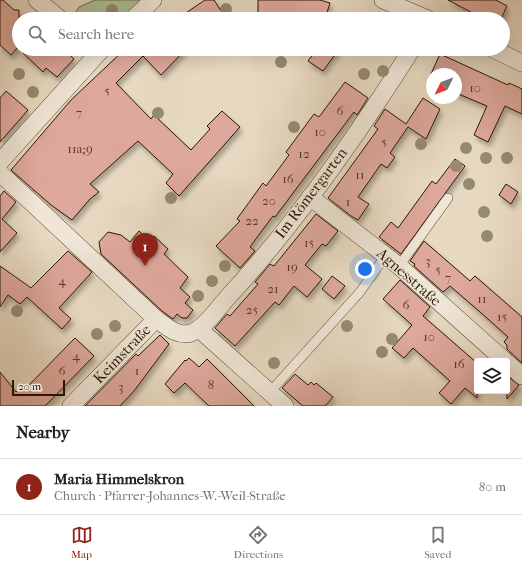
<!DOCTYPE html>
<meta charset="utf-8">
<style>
body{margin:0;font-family:"IM FELL French Canon",serif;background:#f2f2f2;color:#202124}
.controls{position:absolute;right:12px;bottom:12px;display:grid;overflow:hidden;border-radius:4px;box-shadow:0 4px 16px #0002}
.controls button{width:36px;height:36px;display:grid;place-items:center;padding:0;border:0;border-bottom:1px solid #e0e0e0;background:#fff;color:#202124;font:20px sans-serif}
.compass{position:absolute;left:426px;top:68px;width:36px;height:36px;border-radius:50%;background:#fff;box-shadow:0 4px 16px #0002;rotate:227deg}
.scale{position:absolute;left:12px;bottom:10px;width:53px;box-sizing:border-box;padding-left:4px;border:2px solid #2b1703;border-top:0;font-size:11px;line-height:14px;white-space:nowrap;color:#2b1703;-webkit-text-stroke:3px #efe6d7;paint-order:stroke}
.you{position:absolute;left:365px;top:269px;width:14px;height:14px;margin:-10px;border:3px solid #fff;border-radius:50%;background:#1a73e8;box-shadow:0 0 0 6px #1a73e833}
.badge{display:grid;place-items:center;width:26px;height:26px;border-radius:50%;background:#8f2418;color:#fff;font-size:13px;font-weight:700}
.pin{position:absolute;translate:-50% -33px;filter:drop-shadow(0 1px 2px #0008)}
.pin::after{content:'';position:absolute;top:21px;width:14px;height:12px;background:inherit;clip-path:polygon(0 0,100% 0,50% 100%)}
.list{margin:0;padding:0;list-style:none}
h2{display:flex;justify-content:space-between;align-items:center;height:52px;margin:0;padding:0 16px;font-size:17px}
h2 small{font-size:13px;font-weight:400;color:#757577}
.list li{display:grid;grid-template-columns:26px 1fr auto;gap:12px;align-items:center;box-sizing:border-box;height:56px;padding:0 16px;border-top:1px solid #e0e0e0}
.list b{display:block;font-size:15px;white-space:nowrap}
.list p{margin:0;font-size:13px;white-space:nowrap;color:#757577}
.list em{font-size:13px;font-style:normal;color:#757577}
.icon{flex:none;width:22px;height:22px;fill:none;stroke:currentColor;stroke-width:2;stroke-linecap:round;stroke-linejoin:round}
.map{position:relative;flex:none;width:522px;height:406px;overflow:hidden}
.search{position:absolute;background:#fff;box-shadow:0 4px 16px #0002;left:12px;right:12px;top:12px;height:44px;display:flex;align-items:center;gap:10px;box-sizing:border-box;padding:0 14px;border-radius:22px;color:#757577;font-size:15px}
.sheet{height:108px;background:#fff}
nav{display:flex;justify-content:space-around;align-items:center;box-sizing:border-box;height:56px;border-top:1px solid #e0e0e0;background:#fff;font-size:11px;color:#757577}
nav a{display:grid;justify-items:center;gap:2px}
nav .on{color:#8f2418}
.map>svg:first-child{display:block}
.green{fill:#afc098;stroke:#6d6c4e}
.building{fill:#dea89c;stroke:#2b1703;filter:url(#shadow)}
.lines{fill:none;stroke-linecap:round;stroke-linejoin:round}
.lane-casing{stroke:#5a4832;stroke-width:10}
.street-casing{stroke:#5a4832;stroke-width:18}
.lane{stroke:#efe6d7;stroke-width:9}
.street{stroke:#efe6d7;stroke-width:17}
.tree{fill:#968a71}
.labels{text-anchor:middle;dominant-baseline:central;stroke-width:3;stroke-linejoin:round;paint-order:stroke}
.number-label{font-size:13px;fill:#583b29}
.street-label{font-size:15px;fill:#2b1703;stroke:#efe6d7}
</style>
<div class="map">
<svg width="522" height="406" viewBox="0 0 522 406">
<defs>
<filter id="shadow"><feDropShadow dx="2.5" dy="4.5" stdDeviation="2" flood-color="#0004"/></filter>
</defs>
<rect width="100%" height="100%" fill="#e7d9c1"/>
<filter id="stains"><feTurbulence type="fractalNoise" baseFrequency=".005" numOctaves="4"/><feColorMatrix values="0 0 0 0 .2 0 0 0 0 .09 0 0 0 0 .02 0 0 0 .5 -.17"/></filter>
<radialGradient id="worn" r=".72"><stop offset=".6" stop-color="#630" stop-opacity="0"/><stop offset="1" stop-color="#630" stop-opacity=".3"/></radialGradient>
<path class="green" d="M95,0H142L120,19H79L75,13L79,7Z"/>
<g class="building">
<path d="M0,0H3L14,10H19V46L11,55L0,45Z"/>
<path d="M205,0H214L223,14L216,19H177Z"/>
<path d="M258,0H320L330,3L325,19H258Z"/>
<path d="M448,0H496L507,6L501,19H484Z"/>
<path d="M19,49H63L74,59L57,77L46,68L43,72Z"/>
<path d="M125,49H186L161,75L143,56L116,83L151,119L154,115L191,150L210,129L207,126L222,111L240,127L179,196L166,183L173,174L138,141L90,184L99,192L90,199L72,220L51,205L11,170L71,100Z"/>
<path d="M317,49H339L323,71L308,61Z"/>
<path d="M440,54L508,85L509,83L522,89V114L505,106L488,142L474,135L487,106L456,93V74H431Z"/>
<path d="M345,82L368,98L357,115L354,112L275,217L273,216L258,236L250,247L255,251L240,268L216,246L240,221L237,219L263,183L266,186L289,155L286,152L314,114L319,117Z"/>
<path d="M6,91L28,110L0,142V98Z"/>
<path d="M423,98L440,109L426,139L408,127L390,153L395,157L387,168L381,164L358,197L369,204L358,220L351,216L328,198L378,129L374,126L385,109L406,124Z"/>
<path d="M455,159L465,166L401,254L379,237L391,222L398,228L432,181L436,184Z"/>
<path d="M506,184L518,192L511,204L499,195Z"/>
<path d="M4,191L16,202L2,219L17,233L0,252V196Z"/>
<path d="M316,214L338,231L326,246L322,244L305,265L322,279L307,297L294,286L279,305L275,302L235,346L215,328L227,314L230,316L258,284L255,282L270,264L274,266Z"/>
<path d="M139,231L149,240L154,236L168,249L164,254L188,277L180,288L190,297L185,303L193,310L187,318H182L177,314L173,319L162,311L101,254L99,242L108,232L121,235L130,242Z"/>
<path d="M424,241L470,281L475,276L522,317V363L507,349V345L504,342L508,337L479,311L450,286L443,292L414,266L415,264L410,261Z"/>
<path d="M68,251L92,272L59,308L71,319L62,329L27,297L20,304L8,295L0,307V266L31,288Z"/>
<path d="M332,276L345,286L334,299L322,289Z"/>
<path d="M400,280L430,307L423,316L477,363V398L465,388L451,404L439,393L450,381L413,348L404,358L392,348L412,325L383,299Z"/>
<path d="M160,335L169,344L134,391L120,406H85L136,354L138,356Z"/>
<path d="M75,338L94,356L45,406H0V372L16,392L25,385L27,387Z"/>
<path d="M189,358L199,367L207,359L254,406H209L185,383L174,393L165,384L185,360L186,361Z"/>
<path d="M295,374L308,385L311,382L314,385L316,383L333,397L325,406H303L282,388Z"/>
<path d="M507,376L519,385L507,399Z"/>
</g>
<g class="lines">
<g class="lane-casing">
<g id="lane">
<path d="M399,266L448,198"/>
<path d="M270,392L360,292L386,255"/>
</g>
</g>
<g class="street-casing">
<g id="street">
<path d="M37,0L60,19"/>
<path d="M383,0L428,19"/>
<path d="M133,19L153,0"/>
<path d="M493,49L522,63"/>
<path d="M0,162L102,49"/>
<path d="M0,173L156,319C166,326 177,337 191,333C205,328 218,308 228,297C297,222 357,136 412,49"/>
<path d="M310,197L399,266L505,361"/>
<path d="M199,329L285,406"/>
<path d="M507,363L522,376"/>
<path d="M71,406L156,319"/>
</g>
</g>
<use href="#lane" class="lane"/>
<use href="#street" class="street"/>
</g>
<g class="tree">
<circle cx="226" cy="9" r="6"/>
<circle cx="112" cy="10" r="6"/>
<circle cx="281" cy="62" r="6"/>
<circle cx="383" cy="71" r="6"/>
<circle cx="19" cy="74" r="6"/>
<circle cx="364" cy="74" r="6"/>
<circle cx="33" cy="92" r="6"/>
<circle cx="158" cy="113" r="6"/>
<circle cx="294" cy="127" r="6"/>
<circle cx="421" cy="144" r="6"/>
<circle cx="466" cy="148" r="6"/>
<circle cx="486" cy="158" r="6"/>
<circle cx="507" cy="158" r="6"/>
<circle cx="456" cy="166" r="6"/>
<circle cx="469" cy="184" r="6"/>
<circle cx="171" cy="198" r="6"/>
<circle cx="484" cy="212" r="6"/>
<circle cx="487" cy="236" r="6"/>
<circle cx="225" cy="266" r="6"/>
<circle cx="212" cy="281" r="6"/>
<circle cx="198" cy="296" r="6"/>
<circle cx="17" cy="311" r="6"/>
<circle cx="115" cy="326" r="6"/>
<circle cx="347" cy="326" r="6"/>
<circle cx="97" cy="334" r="6"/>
<circle cx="392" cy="339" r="6"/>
<circle cx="382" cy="352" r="6"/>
<circle cx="274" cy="363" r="6"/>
</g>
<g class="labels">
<g class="number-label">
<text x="475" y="87">10</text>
<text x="107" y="90">5</text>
<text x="340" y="110">6</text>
<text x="79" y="112">7</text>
<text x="320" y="131">10</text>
<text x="384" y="141">5</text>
<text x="80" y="148">11a;9</text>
<text x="304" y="153">12</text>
<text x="360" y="174">11</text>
<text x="288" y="178">16</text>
<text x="269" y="200">20</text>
<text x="348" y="201">1</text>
<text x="252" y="220">22</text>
<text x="309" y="242">15</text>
<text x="428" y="260">3</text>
<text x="292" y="266">19</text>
<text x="438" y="269">5</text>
<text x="448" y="277">7</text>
<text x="62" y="280">4</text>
<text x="273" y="288">21</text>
<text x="482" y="298">11</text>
<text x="406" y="304">6</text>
<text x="252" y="309">25</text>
<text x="502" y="316">15</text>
<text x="429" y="336">10</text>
<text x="76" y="355">4</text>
<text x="459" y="363">16</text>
<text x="62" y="370">6</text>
<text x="137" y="370">1</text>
<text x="211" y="384">8</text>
<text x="121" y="386">3</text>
</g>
<g class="street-label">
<text transform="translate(311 193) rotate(-53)">Im Römergarten</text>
<text transform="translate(409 277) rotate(41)">Agnesstraße</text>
<text transform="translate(122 354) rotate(-46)">Keimstraße</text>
</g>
</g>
<rect width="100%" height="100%" filter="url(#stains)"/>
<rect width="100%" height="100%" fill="url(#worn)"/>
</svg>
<div class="controls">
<button><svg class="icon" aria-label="layers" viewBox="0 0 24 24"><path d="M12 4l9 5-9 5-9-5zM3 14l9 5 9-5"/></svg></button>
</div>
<svg class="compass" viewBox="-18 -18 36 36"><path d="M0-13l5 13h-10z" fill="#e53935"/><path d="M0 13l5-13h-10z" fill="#757577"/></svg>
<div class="scale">20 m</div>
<div class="you"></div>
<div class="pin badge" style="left:145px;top:266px">1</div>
<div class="search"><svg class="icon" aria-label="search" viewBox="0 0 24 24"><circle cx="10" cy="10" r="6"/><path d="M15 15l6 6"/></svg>Search here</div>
</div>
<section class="sheet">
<h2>Nearby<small></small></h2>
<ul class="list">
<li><span class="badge">1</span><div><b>Maria Himmelskron</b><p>Church · Pfarrer-Johannes-W.-Weil-Straße</p></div><em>80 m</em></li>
</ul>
</section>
<nav>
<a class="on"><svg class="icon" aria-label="map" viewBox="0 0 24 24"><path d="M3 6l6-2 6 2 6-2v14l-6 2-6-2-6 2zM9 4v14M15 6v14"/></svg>Map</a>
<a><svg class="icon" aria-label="directions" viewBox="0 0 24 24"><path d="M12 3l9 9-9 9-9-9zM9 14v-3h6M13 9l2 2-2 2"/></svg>Directions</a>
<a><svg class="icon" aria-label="saved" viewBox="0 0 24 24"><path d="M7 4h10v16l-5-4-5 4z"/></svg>Saved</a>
</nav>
